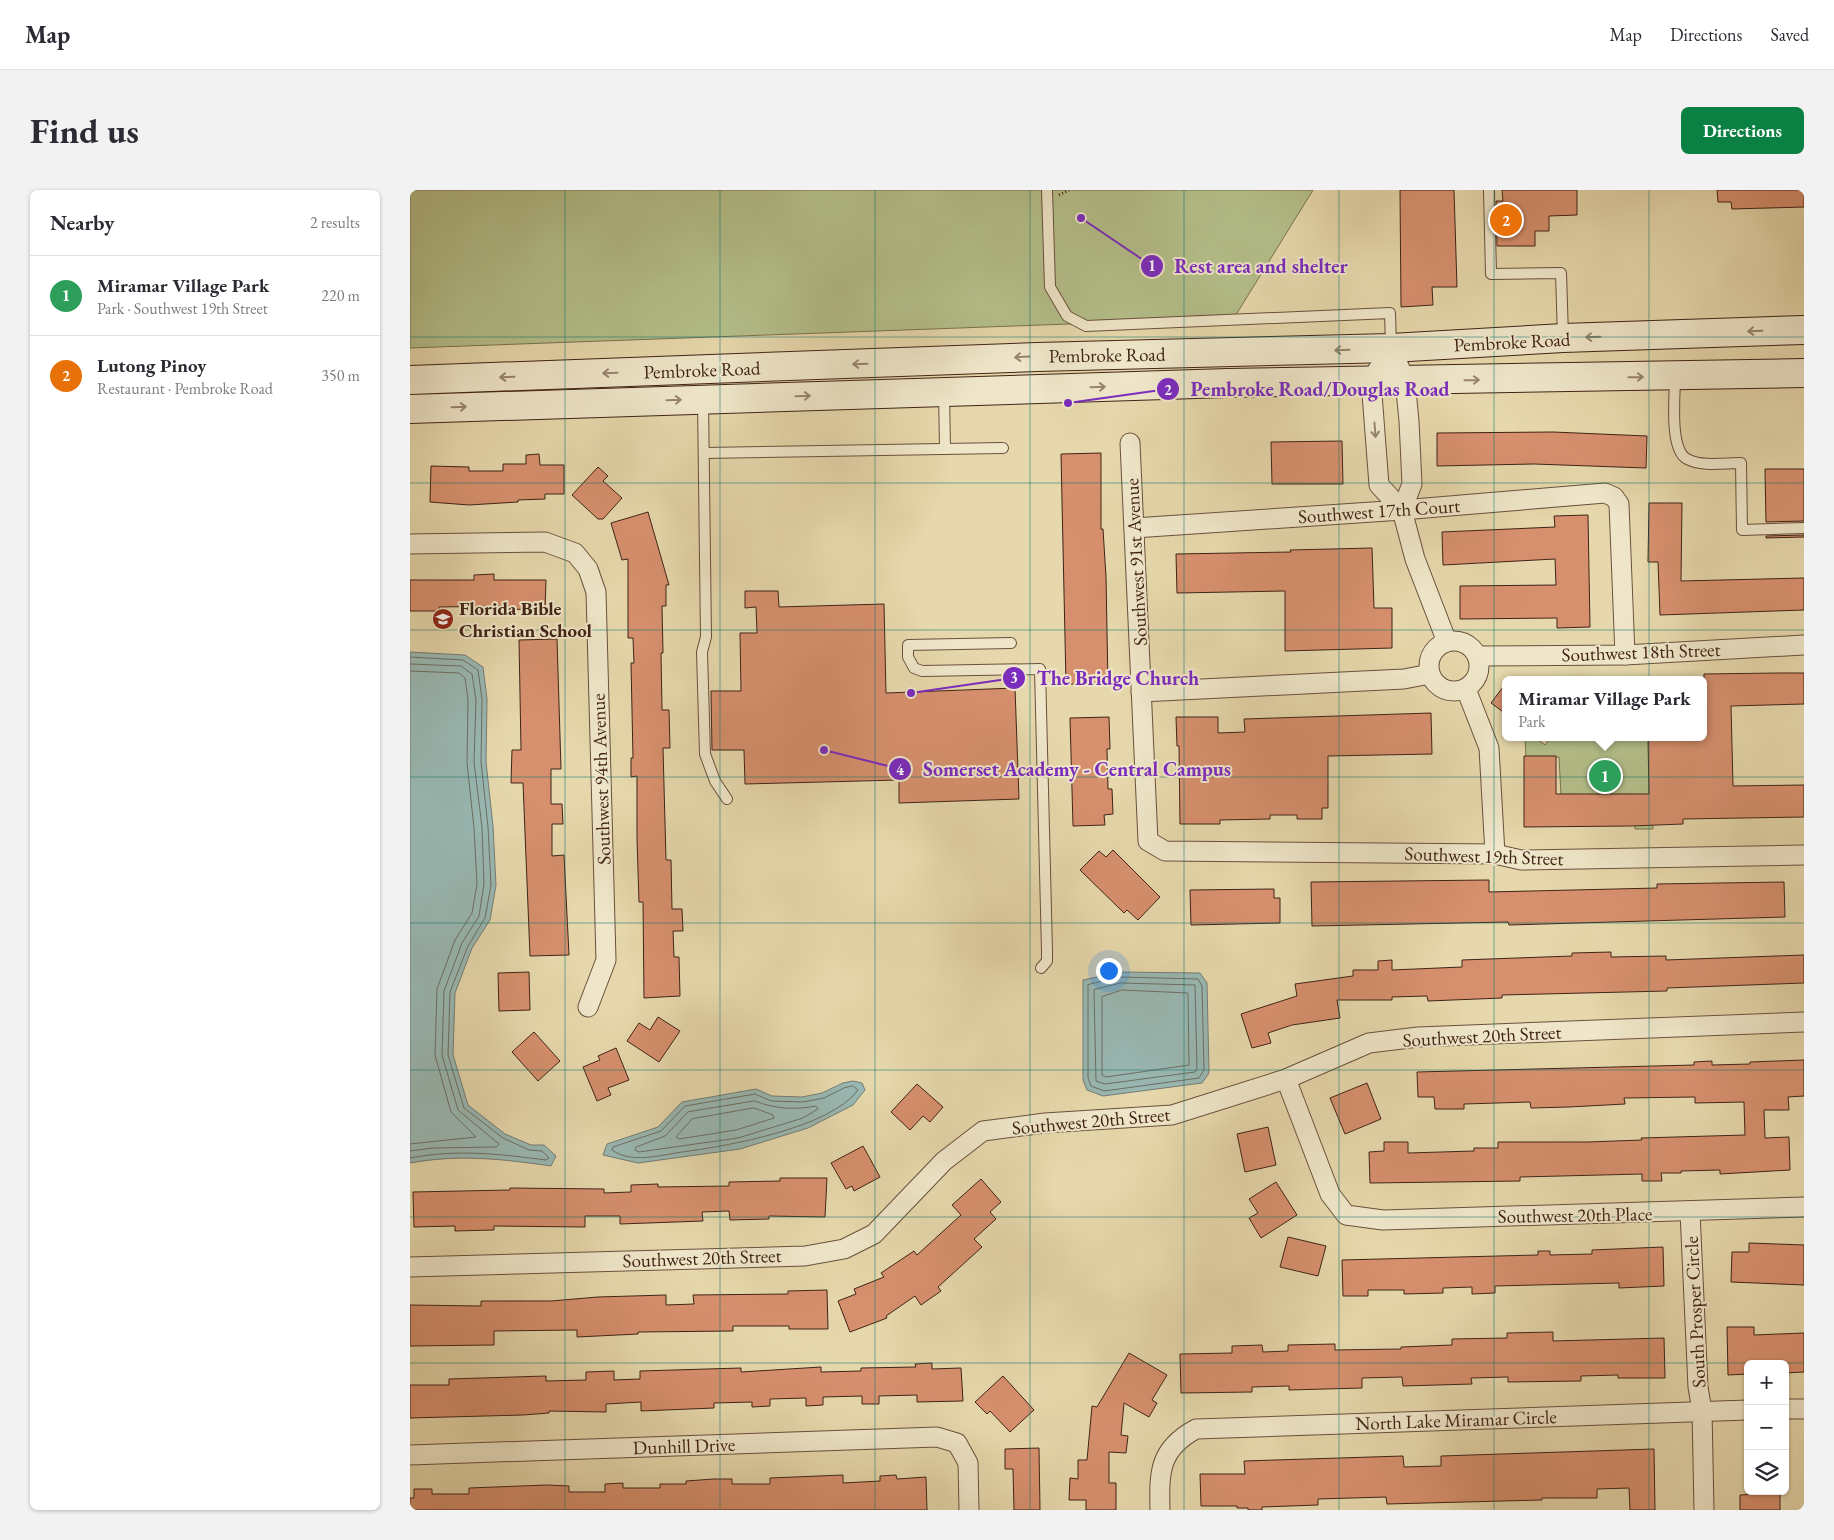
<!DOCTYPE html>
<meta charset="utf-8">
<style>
body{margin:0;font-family:"EB Garamond",serif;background:#f2f2f3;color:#2b2b33}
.controls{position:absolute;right:15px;bottom:15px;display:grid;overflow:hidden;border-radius:8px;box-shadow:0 1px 4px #0004}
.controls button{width:45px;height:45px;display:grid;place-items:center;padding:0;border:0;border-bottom:1px solid #e1e1e2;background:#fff;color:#2b2b33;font:25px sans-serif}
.you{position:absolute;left:698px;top:780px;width:18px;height:18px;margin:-12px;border:4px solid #fff;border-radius:50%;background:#1a73e8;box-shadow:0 0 0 8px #1a73e833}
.badge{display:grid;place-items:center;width:32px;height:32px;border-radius:50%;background:#0b8043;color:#fff;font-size:16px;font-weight:700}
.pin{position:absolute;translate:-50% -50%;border:2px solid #fff;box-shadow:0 1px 5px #0006}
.popup{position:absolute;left:1092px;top:486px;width:205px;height:65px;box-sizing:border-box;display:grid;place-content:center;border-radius:8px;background:#fff;filter:drop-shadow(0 1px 4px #0005);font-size:16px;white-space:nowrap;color:#7c7c81}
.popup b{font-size:19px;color:#2b2b33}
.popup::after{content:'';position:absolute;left:50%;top:100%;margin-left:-10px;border:10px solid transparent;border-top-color:#fff}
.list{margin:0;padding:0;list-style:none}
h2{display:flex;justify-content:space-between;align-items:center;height:65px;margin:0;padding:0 20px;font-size:21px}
h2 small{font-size:16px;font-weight:400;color:#7c7c81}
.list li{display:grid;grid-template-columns:32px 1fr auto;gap:15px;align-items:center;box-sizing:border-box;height:80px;padding:0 20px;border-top:1px solid #e1e1e2}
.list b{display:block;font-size:19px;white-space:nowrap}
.list p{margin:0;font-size:16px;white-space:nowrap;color:#7c7c81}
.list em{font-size:16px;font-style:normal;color:#7c7c81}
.icon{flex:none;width:28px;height:28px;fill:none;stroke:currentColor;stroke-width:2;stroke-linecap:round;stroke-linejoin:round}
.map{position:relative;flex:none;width:1394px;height:1320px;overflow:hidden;border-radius:8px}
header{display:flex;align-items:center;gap:30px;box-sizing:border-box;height:70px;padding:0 25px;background:#fff;border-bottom:1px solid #e1e1e2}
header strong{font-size:24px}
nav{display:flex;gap:28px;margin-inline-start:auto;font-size:18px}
.intro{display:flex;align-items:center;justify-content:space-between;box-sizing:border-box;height:120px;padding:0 30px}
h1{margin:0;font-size:35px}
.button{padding:12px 22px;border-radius:8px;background:#0b8043;color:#fff;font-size:18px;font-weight:700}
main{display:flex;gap:30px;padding:0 30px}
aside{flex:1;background:#fff;border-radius:8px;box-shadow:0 1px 4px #0004}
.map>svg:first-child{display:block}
.green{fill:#b4bf8a;stroke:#7a7150}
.water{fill:#99b8b3;stroke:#757c74}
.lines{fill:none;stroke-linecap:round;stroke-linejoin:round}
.shore{stroke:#6c6e64;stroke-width:1}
.building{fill:#d7906e;stroke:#402316}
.lane-casing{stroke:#6a503c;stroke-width:12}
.street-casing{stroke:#6a503c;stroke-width:21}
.secondary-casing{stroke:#402316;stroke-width:30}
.path{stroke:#402316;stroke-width:3;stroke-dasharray:1 2.5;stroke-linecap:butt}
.lane{stroke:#efe6c9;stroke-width:10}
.street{stroke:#efe6c9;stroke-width:19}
.secondary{stroke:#efe6c9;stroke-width:28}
.oneway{stroke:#988470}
.grid{fill:none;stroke:#0f766e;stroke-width:1;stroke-opacity:0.55}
.labels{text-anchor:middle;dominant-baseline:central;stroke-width:4;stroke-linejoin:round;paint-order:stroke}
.street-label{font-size:19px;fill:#402316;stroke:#efe6c9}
.poi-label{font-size:19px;font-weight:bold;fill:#402316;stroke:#efe6c9;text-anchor:start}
.leader{fill:none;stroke:#7b2cbf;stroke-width:2}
.callout-dot{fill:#7b2cbf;stroke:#efe6c9;stroke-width:2}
.mark-label{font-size:15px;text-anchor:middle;font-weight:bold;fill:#fff}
.callout-label{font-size:20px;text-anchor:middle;font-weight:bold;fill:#7b2cbf;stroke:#efe6c9;stroke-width:4;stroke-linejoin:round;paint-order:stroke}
</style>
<header>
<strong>Map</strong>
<nav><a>Map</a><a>Directions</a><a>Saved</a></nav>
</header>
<div class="intro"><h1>Find us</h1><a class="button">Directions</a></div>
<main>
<aside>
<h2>Nearby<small>2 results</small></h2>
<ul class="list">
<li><span class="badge" style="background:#2e9e5b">1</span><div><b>Miramar Village Park</b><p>Park · Southwest 19th Street</p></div><em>220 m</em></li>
<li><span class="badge" style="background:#e8710a">2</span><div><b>Lutong Pinoy</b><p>Restaurant · Pembroke Road</p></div><em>350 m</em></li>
</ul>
</aside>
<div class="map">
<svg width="1394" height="1320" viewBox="0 0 1394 1320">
<rect width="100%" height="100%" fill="#e6d8ac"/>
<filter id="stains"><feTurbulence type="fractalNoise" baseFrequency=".004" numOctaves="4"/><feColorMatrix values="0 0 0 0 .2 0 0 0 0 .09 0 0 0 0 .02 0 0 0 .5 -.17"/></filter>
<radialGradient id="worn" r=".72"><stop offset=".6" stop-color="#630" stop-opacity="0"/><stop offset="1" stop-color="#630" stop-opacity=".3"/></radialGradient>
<g class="green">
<path d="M0,0H903L824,128L0,158Z"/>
<path d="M1115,547H1124L1135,555L1141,547H1239L1243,639H1225L1223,604L1151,606L1149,567L1116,568Z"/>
</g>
<g class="water">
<path d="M0,462L55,465L73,477L77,509L76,572L83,636L86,695L80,730L62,758L45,803L43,865L58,915L95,944L121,955H134L146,966L141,976C92,969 49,964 0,973Z"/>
<path d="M710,782L790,783L797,793L799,883L792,893L693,906L677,900L673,890V790Z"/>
<path d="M443,891L452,893L455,900L443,915L398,938L330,959L228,973L193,965L197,954L248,937L272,912L346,899L362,906L392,907L412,903L433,893Z"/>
</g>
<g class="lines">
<g class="shore">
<path d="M0,467L53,470L68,480L72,509L71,572L78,637L81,695L75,728L58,756L40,802L38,865L54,918L93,948L119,960L132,961L139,968L136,970C89,964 47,959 0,968"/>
<path d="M0,474L51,476L62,484L66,510L64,572L72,637L74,694L69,726L52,753L34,801L32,865L48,920L89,954L86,957L23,958L0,961"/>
<path d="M0,481L49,483L55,488L58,510L57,573L64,638L67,694L62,723L45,750L27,799L25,865L41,922L66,947L0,954"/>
<path d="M710,787L788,789L792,796L794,880L789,888L694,901L681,896L678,888V795Z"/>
<path d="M711,793L785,795L787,878L785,882L695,894L686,891L684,800Z"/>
<path d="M712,800L778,803L779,875L696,887L692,885V807Z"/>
<path d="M443,896L448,900C420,938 318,956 272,962C251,965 221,974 202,960L203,957L251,941L275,916L345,904L361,911L393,912L414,908L434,898Z"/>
<path d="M345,911C365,919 384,920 406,916L408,919L393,928L328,948L229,962L225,960L226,957L255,946L278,922Z"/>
<path d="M344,918L363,925L364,928L326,940L269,949L266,947L282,929Z"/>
</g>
</g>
<g class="building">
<path d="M990,0H1044L1047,97H1022L1023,115L991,117Z"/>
<path d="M1092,0H1167V25L1139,26V41H1125V56H1087L1086,11H1093Z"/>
<path d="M1307,0H1394V17L1322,19L1321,12H1308Z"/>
<path d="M1143,242L1237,246L1236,278L1124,274L1027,276V243Z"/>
<path d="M932,251L933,294H862L861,252Z"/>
<path d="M691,263V339H693L696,387L698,494H656L651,264Z"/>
<path d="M129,264L130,275H154V304H135V309L108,310V312L59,315L20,312L21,276L59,277V281H93V274H116V265Z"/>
<path d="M188,277L198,286L193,291L212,308L193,329H188L162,305Z"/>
<path d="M1355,279H1394V331L1356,332Z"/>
<path d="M1239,313H1272L1271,391L1394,388V420L1250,425L1248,372H1238Z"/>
<path d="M238,322L259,395H256V416H252L253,463H251L252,520H259L260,558H253L256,670H261L262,719H272L273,741H263L264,767H269L270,806L234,808L233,712H229L227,649V586L221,587V568H223L221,473H224L223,448H218V369L212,370L201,333Z"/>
<path d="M1178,325L1180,437L1147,438V428L1050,429V396L1146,395L1145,369L1033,375L1032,342L1145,337L1144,326Z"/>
<path d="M1394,345V347L1356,348V346Z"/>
<path d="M962,358L964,418H982V458L875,461V401L767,403L766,364L881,362L880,360Z"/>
<path d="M84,384V390H136L135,420L94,419V416L29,417V421H0V390H64V385Z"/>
<path d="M335,401H368L369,417L474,414L476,503L605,498L609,609L489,613V590L335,594L334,560H302L301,501H331L330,443H347L346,417L335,418Z"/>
<path d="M147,449L151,579H141V614H152L153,634H142V666L154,665L159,765L120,766L113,593H101L102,560H111L109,450Z"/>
<path d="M1368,483H1394V514L1321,516L1323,596L1394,595V627L1273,629V634L1221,636L1114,637V566H1146V604H1239L1238,547H1294V484Z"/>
<path d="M1096,493V524L1081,513Z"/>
<path d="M1021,523L1022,564L918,566V618H912V629H887V625H860V629L810,630V634H770L769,556H767L766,527H808V543L835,542L834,529Z"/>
<path d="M699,527L700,559H697L698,599H702L703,624L694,625L695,635L663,636L660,528Z"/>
<path d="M703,660L750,707L728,730L717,720L714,723L670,680L689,661L696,667Z"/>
<path d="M1079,690V702L1247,698V694L1374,692L1375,727L1099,735L1098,732L902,736L901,692Z"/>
<path d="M864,699V708H870V733L781,735L780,700Z"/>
<path d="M1201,762V767L1256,766V770L1394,765V793L1257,798V801L1092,805V808L1018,811L1017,806L982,807V810H927L930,828L882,835L858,843L861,853L842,858L831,824L887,806L885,794L943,786V780H968V771L982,770V780L1052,777V770L1162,766V763Z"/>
<path d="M119,782L120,820L89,821L88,783Z"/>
<path d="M248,827L270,841L249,872L217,851L229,833L240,840Z"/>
<path d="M124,842L150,871L128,891L102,862Z"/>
<path d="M206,858L219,890L198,898L201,905L187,911L173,877L190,870L188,866Z"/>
<path d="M1394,870V906L1378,907L1379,920H1354L1355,948L1379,947L1380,980L1310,984V980L1271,981V983H1251L1252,991H1232V984L1110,987V991L960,993L959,962L974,961V952H998V963L1064,961V958H1088V952H1178L1232,950L1231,948L1335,945L1334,912L1285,913V907L1214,908L1215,914L1159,917L1121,918L1120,912L1054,914V919H1025L1024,907H1008L1007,882L1284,875V872L1302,871V875L1340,874V872Z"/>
<path d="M957,893L971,929L935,944L920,908Z"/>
<path d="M507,894L533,917L520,932L513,926L500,940L481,922Z"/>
<path d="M858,937L866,975L835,982L827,944Z"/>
<path d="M453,956L470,987L444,1001L442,996L436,999L421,973Z"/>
<path d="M370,988H417L415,1027L359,1026V1029L320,1030L319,1021L292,1022L293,1031L210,1034V1026H175V1037L84,1036V1040L45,1041V1036L4,1037L3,1002L100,1000V998L194,999V1003L221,1002V995L248,994V997L319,996V992L370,991Z"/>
<path d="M571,989L591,1012L580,1022L586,1029L564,1049L572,1057L528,1097L531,1101L511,1115L505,1106L476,1126L477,1128L440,1142L428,1111L446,1104L444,1099L474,1087L471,1083L504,1061L507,1065L551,1025L542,1015Z"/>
<path d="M866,992L887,1025L851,1048L839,1028L848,1023L839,1009Z"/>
<path d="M878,1047L916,1056L908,1086L870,1077Z"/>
<path d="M1339,1053L1394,1055V1095L1321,1092L1322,1062H1339Z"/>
<path d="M1253,1057L1254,1096L1209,1098V1093L1085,1096V1103L1062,1104V1097L1033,1098V1103L994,1104V1100H958V1106H933L932,1070L1128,1065V1061H1140V1065L1182,1064V1060Z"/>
<path d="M417,1100L418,1139H379V1136H323V1141L228,1142V1144L167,1147V1140L84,1141V1155L0,1156V1115L71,1116V1111H141L188,1107L256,1105V1115L284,1114L283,1105L378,1104V1101Z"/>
<path d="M1317,1137H1344V1145L1394,1143V1182L1375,1183V1174H1338V1184L1318,1185Z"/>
<path d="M1143,1142V1151L1254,1148L1255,1188H1208V1185L1171,1186V1191L1098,1192V1187L1061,1188L1062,1194L993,1196L992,1187L952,1188V1198L879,1200V1196L842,1197V1202L771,1203L770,1164L822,1163V1156L852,1155L853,1162L878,1161V1155L925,1154V1160L991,1159V1157L1042,1155V1149L1097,1148V1143Z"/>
<path d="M719,1163L757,1185L742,1210L747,1213L739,1227L714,1213L711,1245L718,1246L716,1263L699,1262V1293H706V1320H676V1310H659L660,1288L668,1289V1270H677L682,1216L687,1217Z"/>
<path d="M522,1173V1179L551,1178L553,1211L507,1212V1205L469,1206V1214H452V1206L413,1207V1215L396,1216V1208L360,1209V1216L342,1217V1212L304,1213V1218L231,1221V1212L196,1214V1222L139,1221V1223L113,1225L0,1228V1195H39V1189L136,1186V1191L176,1190V1182L204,1181V1190L230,1189V1181L331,1178V1182L411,1177V1182L451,1181V1178L506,1177L505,1174Z"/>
<path d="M593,1186L624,1220L600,1242L580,1221L577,1224L565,1212Z"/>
<path d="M629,1258L630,1320H604L603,1279H595V1259Z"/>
<path d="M1244,1259L1245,1320H1220L1219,1298L1187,1299V1308H1132V1310L977,1314L976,1307L908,1309V1315L852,1317V1320H838V1318H827V1316H791L790,1284H835L834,1271L993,1266L994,1277L1031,1276V1266Z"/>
<path d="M433,1285V1293L470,1291V1286L486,1285L487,1289L516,1287L517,1320H0V1308H4V1299H22V1304H59V1298L137,1295L159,1296V1302H195V1294L213,1293V1298H250V1294H276V1291L304,1289H322V1294H360V1288Z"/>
<path d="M1370,1303V1320H1330V1305Z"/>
</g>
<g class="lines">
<g class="lane-casing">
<g id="lane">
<path d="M637,0L640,97L657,126L676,136L980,123L981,156"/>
<path d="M1079,0L1081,84L1151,83L1153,147"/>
<path d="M1265,187C1265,206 1259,259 1277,269C1292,277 1314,273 1331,273L1332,340L1394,338"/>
<path d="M534,202L535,259"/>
<path d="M293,210L296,447L292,462L295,564L305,591L317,609"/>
<path d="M294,263L593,258"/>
<path d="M601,453L498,455V467L504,478L512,481L630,479L637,761V771L631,778"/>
</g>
</g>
<g class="street-casing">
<g id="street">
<path d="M981,158L961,191L969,295L992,320L1005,369L1037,452"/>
<path d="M981,158L995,190L999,231L1002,294L992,320"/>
<path d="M720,253L738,651L755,661L1085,664L1111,670L1394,665"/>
<path d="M724,338L992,320L1195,303L1204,307L1209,314L1215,465"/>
<path d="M0,354L135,352L165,363L178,379L186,402L196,770L178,817"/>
<circle cx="1044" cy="476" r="25"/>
<path d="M1067,466L1215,465L1394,455"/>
<path d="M1056,499L1079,558L1085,664"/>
<path d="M731,502L994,489L1020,484"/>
<path d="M876,889L920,1004L936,1025L973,1030L1394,1017"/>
<path d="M1280,1022L1288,1197L1292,1221L1294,1320"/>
<path d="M0,1077L395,1066L434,1059L464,1044L534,971L573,941L635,933L762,925L876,889L959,853L1008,847L1394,832"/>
<path d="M1375,1219H1394"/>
<path d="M0,1265L527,1247L547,1253L558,1273L559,1320"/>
<path d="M750,1320C749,1282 749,1259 786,1239L1338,1220"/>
</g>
</g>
<g class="secondary-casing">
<g id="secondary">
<path d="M0,190L627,167L981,158L1153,148L1394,140"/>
<path d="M0,219L818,193L1394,183"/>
</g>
</g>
<path class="path" d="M649,5L659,0"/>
<use href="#lane" class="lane"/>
<use href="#street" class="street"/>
<use href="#secondary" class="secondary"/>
</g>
<defs><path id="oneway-shaft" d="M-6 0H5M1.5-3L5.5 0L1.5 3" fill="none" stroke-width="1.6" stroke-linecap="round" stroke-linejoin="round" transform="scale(1.25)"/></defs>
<g class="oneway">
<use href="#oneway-shaft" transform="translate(1345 141) rotate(178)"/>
<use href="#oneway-shaft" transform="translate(1183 147) rotate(178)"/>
<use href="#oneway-shaft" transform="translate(932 160) rotate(178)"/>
<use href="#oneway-shaft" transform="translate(612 167) rotate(177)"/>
<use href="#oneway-shaft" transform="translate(450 174) rotate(178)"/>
<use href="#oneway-shaft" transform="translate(200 183) rotate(178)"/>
<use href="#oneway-shaft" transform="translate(97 187) rotate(178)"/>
<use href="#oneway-shaft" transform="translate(1226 187) rotate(-1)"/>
<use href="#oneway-shaft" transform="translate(1062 190) rotate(-1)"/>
<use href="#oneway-shaft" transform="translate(688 197) rotate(-2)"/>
<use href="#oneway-shaft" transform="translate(393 206) rotate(-2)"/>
<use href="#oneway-shaft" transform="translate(264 210) rotate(-2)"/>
<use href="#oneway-shaft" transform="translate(49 217) rotate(-2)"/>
<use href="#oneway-shaft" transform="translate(965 240) rotate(86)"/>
</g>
<path class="grid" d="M155,0V1320M310,0V1320M465,0V1320M620,0V1320M774,0V1320M929,0V1320M1084,0V1320M1239,0V1320M0,147H1394M0,293H1394M0,440H1394M0,587H1394M0,733H1394M0,880H1394M0,1027H1394M0,1173H1394"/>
<defs>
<g id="school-disc" transform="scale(1.125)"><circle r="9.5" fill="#8f2418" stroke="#efe6c9"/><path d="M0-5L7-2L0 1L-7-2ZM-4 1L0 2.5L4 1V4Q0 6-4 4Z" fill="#fff"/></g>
</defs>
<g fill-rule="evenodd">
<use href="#school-disc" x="33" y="429"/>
</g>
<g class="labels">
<g class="street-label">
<text transform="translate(1102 152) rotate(-3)">Pembroke Road</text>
<text transform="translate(697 165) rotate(-1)">Pembroke Road</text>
<text transform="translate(292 180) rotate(-2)">Pembroke Road</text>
<text transform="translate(969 321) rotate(-4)">Southwest 17th Court</text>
<text transform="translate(726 372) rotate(-93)">Southwest 91st Avenue</text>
<text transform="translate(1231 462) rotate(-2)">Southwest 18th Street</text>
<text transform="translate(191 589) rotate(-92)">Southwest 94th Avenue</text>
<text transform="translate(1074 666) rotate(2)">Southwest 19th Street</text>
<text transform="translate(1072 846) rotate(-3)">Southwest 20th Street</text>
<text transform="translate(681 931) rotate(-5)">Southwest 20th Street</text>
<text transform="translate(1165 1025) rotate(-1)">Southwest 20th Place</text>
<text transform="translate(292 1068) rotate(-2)">Southwest 20th Street</text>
<text transform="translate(1285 1122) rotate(-93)">South Prosper Circle</text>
<text transform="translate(1046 1230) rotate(-2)">North Lake Miramar Circle</text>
<text transform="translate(274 1256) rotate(-2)">Dunhill Drive</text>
</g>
<g class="poi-label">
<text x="49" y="418">Florida Bible<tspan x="49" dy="22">Christian School</tspan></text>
</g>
</g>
<path class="leader" d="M671 28L742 76M658 213L758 199M501 503L604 488M414 560L490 579"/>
<g class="callout-dot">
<circle cx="671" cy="28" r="5"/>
<circle cx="658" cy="213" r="5"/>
<circle cx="501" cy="503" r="5"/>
<circle cx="414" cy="560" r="5"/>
<circle cx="742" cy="76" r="12"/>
<circle cx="758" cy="199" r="12"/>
<circle cx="604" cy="488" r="12"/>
<circle cx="490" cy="579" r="12"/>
</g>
<g class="mark-label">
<text x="742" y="81">1</text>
<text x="758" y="205">2</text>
<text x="604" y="493">3</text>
<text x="490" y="585">4</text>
</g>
<g class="callout-label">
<text x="851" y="83">Rest area and shelter</text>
<text x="910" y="206">Pembroke Road/Douglas Road</text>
<text x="708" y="495">The Bridge Church</text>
<text x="667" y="586">Somerset Academy - Central Campus</text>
</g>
<rect width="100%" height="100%" filter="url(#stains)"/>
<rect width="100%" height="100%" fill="url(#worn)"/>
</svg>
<div class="controls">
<button>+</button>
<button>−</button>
<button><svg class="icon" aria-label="layers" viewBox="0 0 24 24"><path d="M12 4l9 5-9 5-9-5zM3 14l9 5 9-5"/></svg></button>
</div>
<div class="you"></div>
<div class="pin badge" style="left:1195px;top:586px;background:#2e9e5b">1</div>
<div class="popup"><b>Miramar Village Park</b>Park</div>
<div class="pin badge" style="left:1096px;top:30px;background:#e8710a">2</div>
</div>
</main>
